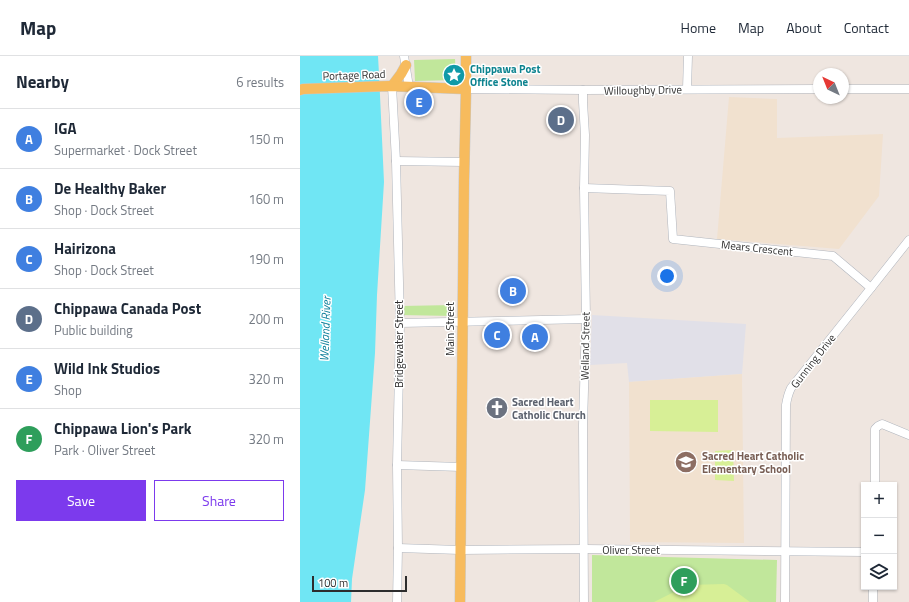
<!DOCTYPE html>
<meta charset="utf-8">
<style>
body{margin:0;font-family:"Titillium Web",sans-serif;background:#f6f6f7;color:#1f2937}
.controls{position:absolute;right:12px;bottom:12px;display:grid;overflow:hidden;border-radius:0px;box-shadow:0 1px 3px #0004}
.controls button{width:36px;height:36px;display:grid;place-items:center;padding:0;border:0;border-bottom:1px solid #e0e1e3;background:#fff;color:#1f2937;font:20px sans-serif}
.compass{position:absolute;left:513px;top:12px;width:36px;height:36px;border-radius:50%;background:#fff;box-shadow:0 1px 3px #0004;rotate:317deg}
.scale{position:absolute;left:12px;bottom:10px;width:95px;box-sizing:border-box;padding-left:4px;border:2px solid #2d2d2d;border-top:0;font-size:11px;line-height:14px;white-space:nowrap;color:#2d2d2d;-webkit-text-stroke:3px #fff;paint-order:stroke}
.you{position:absolute;left:367px;top:220px;width:14px;height:14px;margin:-10px;border:3px solid #fff;border-radius:50%;background:#1a73e8;box-shadow:0 0 0 6px #1a73e833}
.badge{display:grid;place-items:center;width:26px;height:26px;border-radius:50%;background:#7c3aed;color:#fff;font-size:13px;font-weight:700}
.pin{position:absolute;translate:-50% -50%;border:2px solid #fff;box-shadow:0 1px 4px #0006}
.list{margin:0;padding:0;list-style:none}
h2{display:flex;justify-content:space-between;align-items:center;height:52px;margin:0;padding:0 16px;font-size:17px}
h2 small{font-size:13px;font-weight:400;color:#747a83}
.list li{display:grid;grid-template-columns:26px 1fr auto;gap:12px;align-items:center;box-sizing:border-box;height:60px;padding:0 16px;border-top:1px solid #e0e1e3}
.list b{display:block;font-size:15px;white-space:nowrap}
.list p{margin:0;font-size:13px;white-space:nowrap;color:#747a83}
.list em{font-size:13px;font-style:normal;color:#747a83}
.actions{display:flex;gap:8px;padding:12px 16px}
.actions a{flex:1;padding:9px 0;border:1px solid #7c3aed;border-radius:0px;text-align:center;font-size:14px;color:#7c3aed}
.actions .main{background:#7c3aed;color:#fff}
.icon{flex:none;width:22px;height:22px;fill:none;stroke:currentColor;stroke-width:2;stroke-linecap:round;stroke-linejoin:round}
.map{position:relative;flex:none;width:609px;height:546px;overflow:hidden}
header{display:flex;align-items:center;gap:24px;box-sizing:border-box;height:56px;padding:0 20px;background:#fff;border-bottom:1px solid #e0e1e3}
header strong{font-size:19px}
nav{display:flex;gap:22px;margin-inline-start:auto;font-size:14px}
main{display:flex}
aside{flex:1;background:#fff}
.map>svg:first-child{display:block}
.industrial{fill:#e1e0e8}
.education{fill:#f1e1cf}
.green{fill:#c1e79b}
.pitch{fill:#d7ef96}
.water{fill:#70e6f4}
.lines{fill:none;stroke-linecap:round;stroke-linejoin:round}
.minor-casing{stroke:#b0b5bd;stroke-width:9}
.major-casing{stroke:#c8c8c8;stroke-width:11}
.minor{stroke:#fff;stroke-width:8}
.major{stroke:#f7bb5d;stroke-width:10}
.labels{text-anchor:middle;dominant-baseline:central;stroke-width:3;stroke-linejoin:round;paint-order:stroke}
.culture-label{font-size:11px;font-weight:bold;fill:#0d838f;stroke:#fff;text-anchor:start}
.street-label{font-size:11px;fill:#2d2d2d;stroke:#fff}
.worship-label{font-size:11px;font-weight:bold;fill:#5b616d;stroke:#fff;text-anchor:start}
.education-label{font-size:11px;font-weight:bold;fill:#785e54;stroke:#fff;text-anchor:start}
.water-label{font-size:12px;font-style:italic;fill:#097d98;stroke:#fff}
</style>
<header>
<strong>Map</strong>
<nav><a>Home</a><a>Map</a><a>About</a><a>Contact</a></nav>
</header>
<main>
<aside>
<h2>Nearby<small>6 results</small></h2>
<ul class="list">
<li><span class="badge" style="background:#3f7fe0">A</span><div><b>IGA</b><p>Supermarket · Dock Street</p></div><em>150 m</em></li>
<li><span class="badge" style="background:#3f7fe0">B</span><div><b>De Healthy Baker</b><p>Shop · Dock Street</p></div><em>160 m</em></li>
<li><span class="badge" style="background:#3f7fe0">C</span><div><b>Hairizona</b><p>Shop · Dock Street</p></div><em>190 m</em></li>
<li><span class="badge" style="background:#5c6f8a">D</span><div><b>Chippawa Canada Post</b><p>Public building</p></div><em>200 m</em></li>
<li><span class="badge" style="background:#3f7fe0">E</span><div><b>Wild Ink Studios</b><p>Shop</p></div><em>320 m</em></li>
<li><span class="badge" style="background:#2e9e5b">F</span><div><b>Chippawa Lion's Park</b><p>Park · Oliver Street</p></div><em>320 m</em></li>
</ul>
<div class="actions"><a class="main">Save</a><a>Share</a></div>
</aside>
<div class="map">
<svg width="609" height="546" viewBox="0 0 609 546">
<rect width="100%" height="100%" fill="#efe6e0"/>
<path class="industrial" d="M292,259L446,268L442,318L329,326L327,307L290,309Z"/>
<g class="education">
<path d="M429,41L477,43V82L583,78L579,140L539,193L417,183Z"/>
<path d="M442,318L444,487L330,486L329,326Z"/>
</g>
<g class="green">
<path d="M155,3L156,24L115,25L114,4Z"/>
<path d="M153,249V260L100,259L101,250Z"/>
<path d="M292,499L477,504L476,546H292Z"/>
</g>
<g class="pitch">
<path d="M350,344H418V376L350,375Z"/>
<path d="M433,394L434,425L415,424V395Z"/>
<path d="M424,528L427,529L450,546H354L388,529Z"/>
</g>
<path class="water" d="M0,0H78L79,18L84,126L77,239L75,297L65,434L52,523L51,546H0Z"/>
<g class="lines">
<g class="minor-casing">
<g id="minor">
<path d="M104,0L109,31"/>
<path d="M92,30L96,105L100,267L97,409L98,492L97,546"/>
<path d="M166,33L283,34L519,33"/>
<path d="M387,33L388,0"/>
<path d="M543,33H609"/>
<path d="M283,34V46L285,79L284,132L286,263L283,369L284,546"/>
<path d="M96,105L164,106"/>
<path d="M284,132L370,135L373,183L533,200L571,232"/>
<path d="M100,267L286,263"/>
<path d="M97,409L161,411"/>
<path d="M575,429V373L578,370L582,368L609,379"/>
<path d="M98,492L160,494L285,493L564,496"/>
<path d="M485,546L486,349C487,343 488,338 491,332L571,232L609,184"/>
<path d="M573,546V531"/>
</g>
</g>
<g class="major-casing">
<g id="major">
<path d="M92,30L101,18L106,9"/>
<path d="M0,34L3,33L89,30L166,33"/>
<path d="M160,546L164,124L166,33V0"/>
</g>
</g>
<use href="#minor" class="minor"/>
<use href="#major" class="major"/>
</g>
<defs>
<g id="sight-disc" transform="scale(1.15)"><circle r="9.5" fill="#0f9aa8" stroke="#fff"/><path d="M0-6L1.8-2.2L6-1.7L2.9 1.2L3.7 5.4L0 3.3L-3.7 5.4L-2.9 1.2L-6-1.7L-1.8-2.2Z" fill="#fff"/></g>
<g id="church-disc" transform="scale(1.15)"><circle r="9.5" fill="#6b7280" stroke="#fff"/><path d="M-1.2-6h2.4v3.5h3.3v2.4h-3.3V6h-2.4V-.1h-3.3v-2.4h3.3Z" fill="#fff"/></g>
<g id="school-disc" transform="scale(1.15)"><circle r="9.5" fill="#8d6e63" stroke="#fff"/><path d="M0-5L7-2L0 1L-7-2ZM-4 1L0 2.5L4 1V4Q0 6-4 4Z" fill="#fff"/></g>
</defs>
<g fill-rule="evenodd">
<use href="#sight-disc" x="154" y="19"/>
<use href="#church-disc" x="197" y="352"/>
<use href="#school-disc" x="386" y="406"/>
</g>
<g class="labels">
<g class="culture-label">
<text x="170" y="13">Chippawa Post<tspan x="170" dy="13">Office Stone</tspan></text>
</g>
<g class="street-label">
<text transform="translate(54 19) rotate(-2)">Portage Road</text>
<text transform="translate(343 34) rotate(-1)">Willoughby Drive</text>
<text transform="translate(457 192) rotate(6)">Mears Crescent</text>
<text transform="translate(150 273) rotate(-90)">Main Street</text>
<text transform="translate(99 288) rotate(-90)">Bridgewater Street</text>
<text transform="translate(285 290) rotate(-89)">Welland Street</text>
<text transform="translate(513 305) rotate(-52)">Gunning Drive</text>
<text x="331" y="494">Oliver Street</text>
</g>
<g class="worship-label">
<text x="212" y="346">Sacred Heart<tspan x="212" dy="13">Catholic Church</tspan></text>
</g>
<g class="education-label">
<text x="402" y="400">Sacred Heart Catholic<tspan x="402" dy="13">Elementary School</tspan></text>
</g>
<g class="water-label">
<text transform="translate(25 273) rotate(-88)">Welland River</text>
</g>
</g>
</svg>
<div class="controls">
<button>+</button>
<button>−</button>
<button><svg class="icon" aria-label="layers" viewBox="0 0 24 24"><path d="M12 4l9 5-9 5-9-5zM3 14l9 5 9-5"/></svg></button>
</div>
<svg class="compass" viewBox="-18 -18 36 36"><path d="M0-13l5 13h-10z" fill="#e53935"/><path d="M0 13l5-13h-10z" fill="#747a83"/></svg>
<div class="scale">100 m</div>
<div class="you"></div>
<div class="pin badge" style="left:235px;top:281px;background:#3f7fe0">A</div>
<div class="pin badge" style="left:213px;top:235px;background:#3f7fe0">B</div>
<div class="pin badge" style="left:197px;top:279px;background:#3f7fe0">C</div>
<div class="pin badge" style="left:261px;top:64px;background:#5c6f8a">D</div>
<div class="pin badge" style="left:119px;top:46px;background:#3f7fe0">E</div>
<div class="pin badge" style="left:384px;top:525px;background:#2e9e5b">F</div>
</div>
</main>
